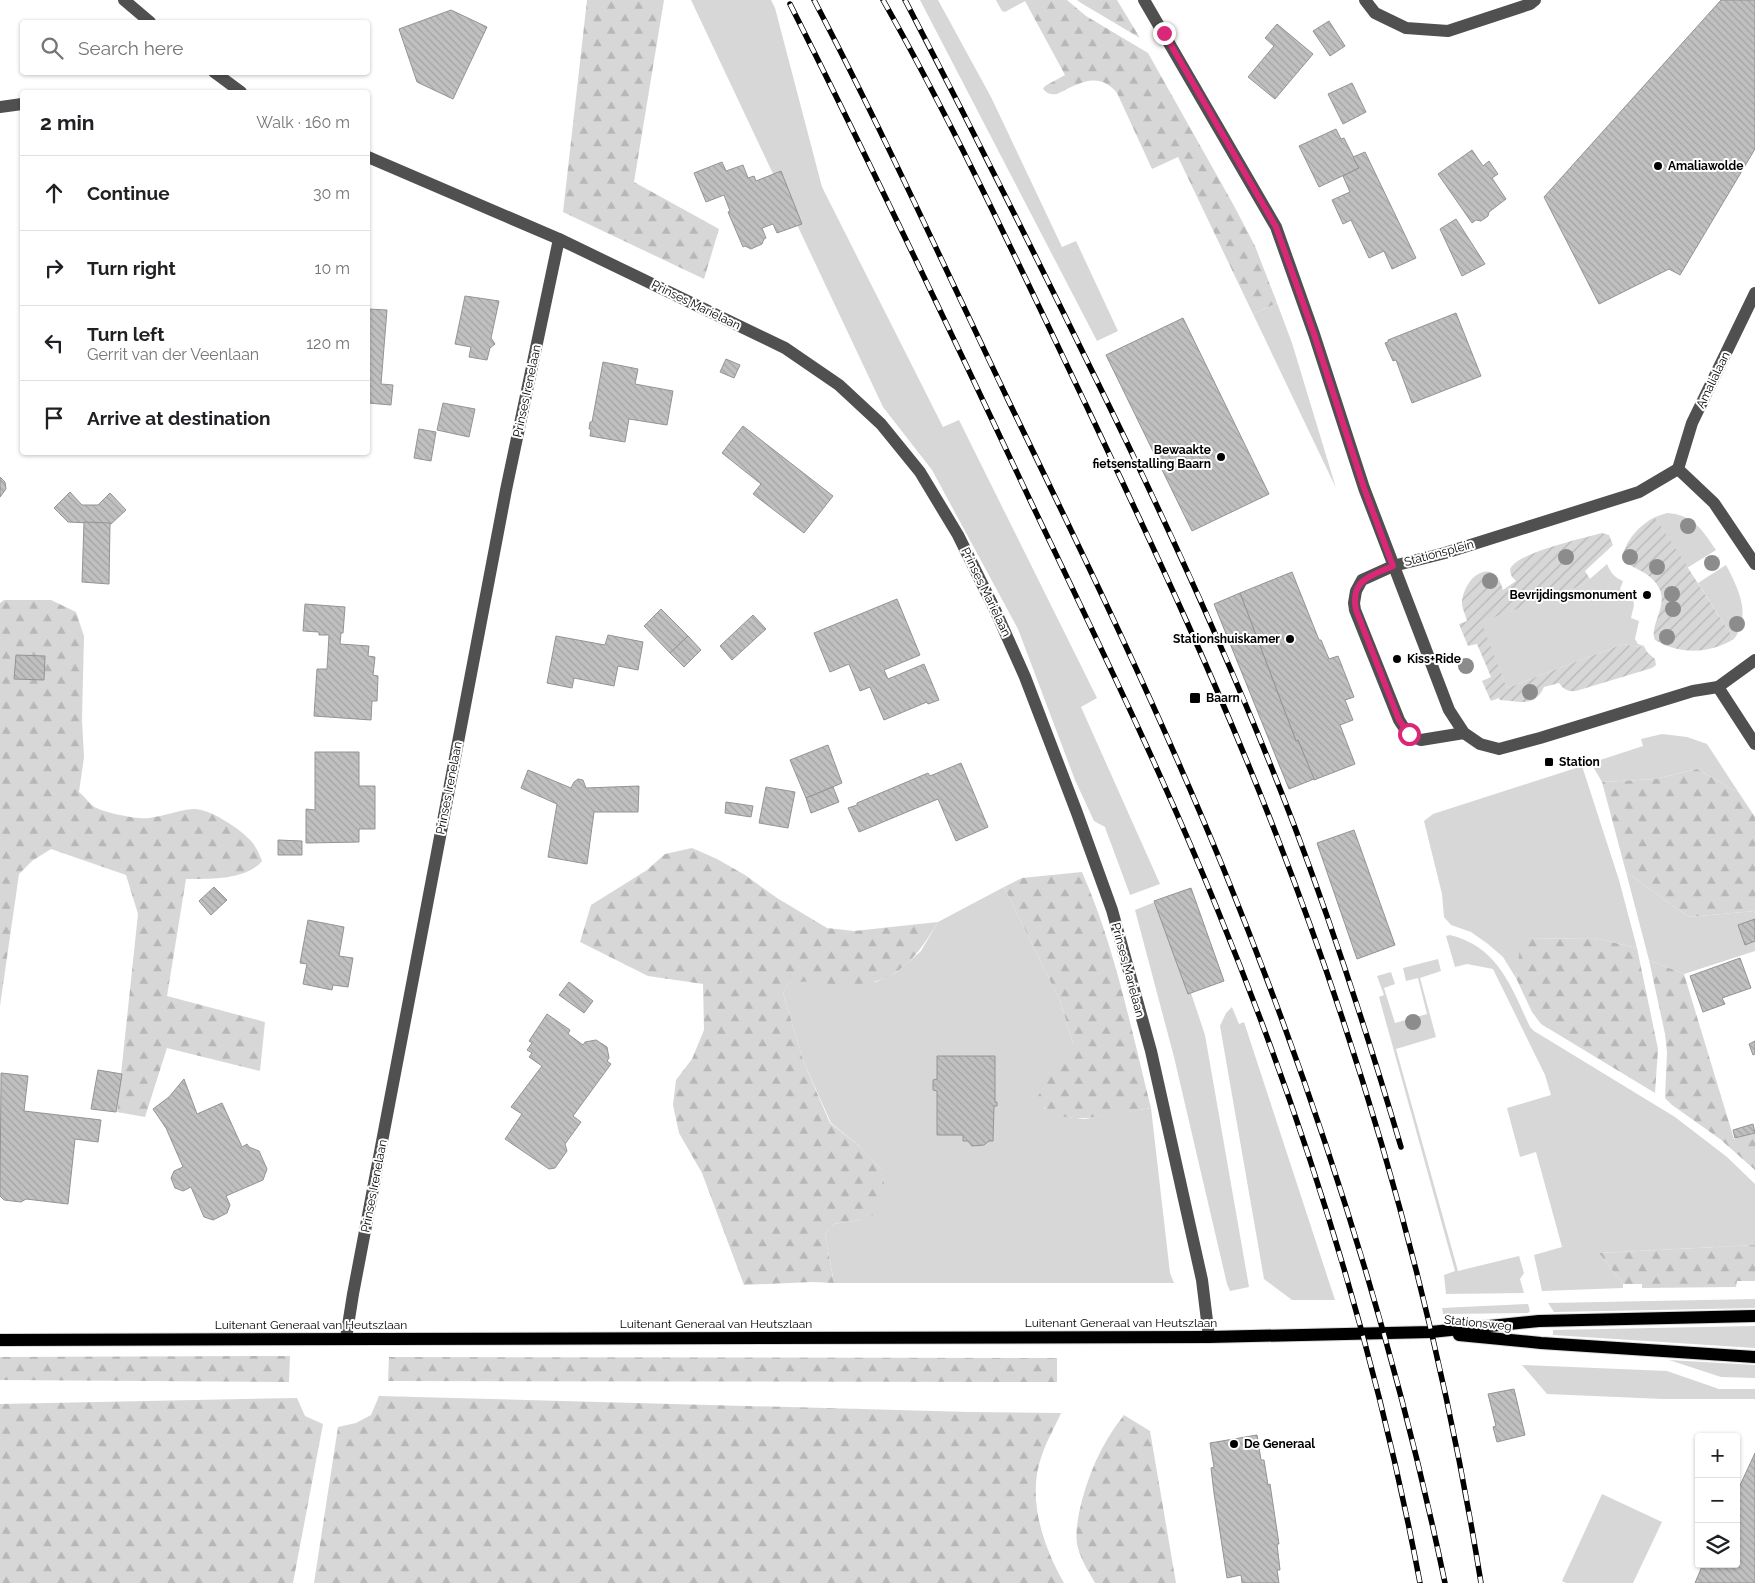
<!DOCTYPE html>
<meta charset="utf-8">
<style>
body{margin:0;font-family:Raleway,sans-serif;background:#f6f6f6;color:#202124}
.controls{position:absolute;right:15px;bottom:15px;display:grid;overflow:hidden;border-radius:5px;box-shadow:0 1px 4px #0004}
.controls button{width:45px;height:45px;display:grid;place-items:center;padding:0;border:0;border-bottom:1px solid #e0e0e0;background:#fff;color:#202124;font:25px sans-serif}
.stop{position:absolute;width:15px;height:15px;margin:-11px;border:4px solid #db2777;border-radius:50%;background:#fff}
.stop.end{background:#db2777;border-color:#fff;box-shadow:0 1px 5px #0008}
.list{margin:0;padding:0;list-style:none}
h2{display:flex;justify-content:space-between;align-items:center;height:65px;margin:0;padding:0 20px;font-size:21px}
h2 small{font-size:16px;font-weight:400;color:#757577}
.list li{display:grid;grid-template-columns:32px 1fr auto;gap:15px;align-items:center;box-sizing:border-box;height:75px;padding:0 20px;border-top:1px solid #e0e0e0}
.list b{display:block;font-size:19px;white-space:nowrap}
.list p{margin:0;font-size:16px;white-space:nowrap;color:#757577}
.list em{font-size:16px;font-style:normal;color:#757577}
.icon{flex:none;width:28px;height:28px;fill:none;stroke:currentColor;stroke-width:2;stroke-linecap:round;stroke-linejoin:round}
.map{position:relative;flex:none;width:1755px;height:1583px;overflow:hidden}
.search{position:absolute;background:#fff;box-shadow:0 1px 4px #0004;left:20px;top:20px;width:350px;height:55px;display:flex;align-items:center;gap:12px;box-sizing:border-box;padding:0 18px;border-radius:5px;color:#757577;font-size:19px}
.panel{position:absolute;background:#fff;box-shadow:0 1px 4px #0004;left:20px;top:90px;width:350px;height:365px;border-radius:5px}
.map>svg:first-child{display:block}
.grass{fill:#d7d7d7}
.forest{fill:url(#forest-firs)}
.garden{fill:url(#garden-furrows)}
.building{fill:url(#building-back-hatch);stroke:#949494}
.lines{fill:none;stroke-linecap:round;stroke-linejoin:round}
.major-casing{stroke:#dbdbdb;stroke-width:14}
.minor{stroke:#505050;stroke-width:12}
.major{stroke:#000;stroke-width:12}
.rail-casing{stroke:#000;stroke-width:5.5}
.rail{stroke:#fff;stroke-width:4;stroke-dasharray:11;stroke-linecap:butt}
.tree{fill:#8c8c8c}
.route{stroke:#db2777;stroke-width:6}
.poi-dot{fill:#000;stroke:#fff;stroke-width:2}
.labels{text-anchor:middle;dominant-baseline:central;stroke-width:4;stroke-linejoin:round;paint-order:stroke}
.poi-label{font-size:12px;font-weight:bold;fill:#000;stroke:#fff;text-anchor:start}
.street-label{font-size:12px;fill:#000;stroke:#fff}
</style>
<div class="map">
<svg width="1755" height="1583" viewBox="0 0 1755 1583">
<defs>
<pattern id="forest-firs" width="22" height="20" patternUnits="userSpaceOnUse" patternTransform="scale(1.25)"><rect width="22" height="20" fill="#d7d7d7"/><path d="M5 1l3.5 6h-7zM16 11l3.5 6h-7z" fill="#b7b7b7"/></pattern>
<pattern id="garden-furrows" width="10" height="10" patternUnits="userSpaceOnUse" patternTransform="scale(1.25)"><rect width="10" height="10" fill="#d7d7d7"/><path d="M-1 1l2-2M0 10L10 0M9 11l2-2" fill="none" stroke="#b7b7b7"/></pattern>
<pattern id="building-back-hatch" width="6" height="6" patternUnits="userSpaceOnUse" patternTransform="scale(1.25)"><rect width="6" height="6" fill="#c0c0c0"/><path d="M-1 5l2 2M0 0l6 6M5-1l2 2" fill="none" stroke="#a3a3a3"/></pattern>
</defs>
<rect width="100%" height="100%" fill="#fff"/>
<g class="grass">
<path d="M691,0H771L775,8L822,187L943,427L959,420L1097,698L1081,707L1160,884L1130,895L1106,830L1105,827L1094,821L1075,780L1018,629L932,470L883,407Z"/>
<path d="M920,0H938L991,97L1062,247L1076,241L1118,331L1097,341Z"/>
<path d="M1277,303L1292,343L1336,488L1253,314Z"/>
<path d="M1667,513C1694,515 1702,530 1716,550L1687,568L1655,517Z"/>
<path d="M1607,564C1611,573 1614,577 1623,581L1620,589L1633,599L1634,605L1631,618L1639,621L1635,639L1638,644L1644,646C1637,648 1631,645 1623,644L1507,688L1480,622L1583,585Z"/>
<path d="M1726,565C1738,588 1752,615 1734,639L1698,583Z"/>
<path d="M1662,734L1687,737L1707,744L1739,793L1697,769L1655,779L1602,782L1591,763L1643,746L1641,739Z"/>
<path d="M1582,766L1619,880L1637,948L1594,938L1522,939L1516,978L1503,957L1488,944L1471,932L1451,925L1444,917L1442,894L1424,821L1433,814Z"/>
<path d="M1626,872L1689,917L1755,911V951L1684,974L1649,960Z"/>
<path d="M1004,887L1060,1001L1073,1043L1044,1108L1060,1116L1084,1119L1151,1108L1170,1273L1174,1283H834L825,1234L834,1224L860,1220L884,1198V1183L881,1169L858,1145L831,1123L804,1063L783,993L788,984L802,980L876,982L897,972L921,951L938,922Z"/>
<path d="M1155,902L1188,994L1191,993L1205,1035L1249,1287L1230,1291L1227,1284L1174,1057L1135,910Z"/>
<path d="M1450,935C1498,947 1511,986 1530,1027L1534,1031L1675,1117L1727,1157L1755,1184V1245L1599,1253L1623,1284V1288L1542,1291L1534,1255L1562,1247L1536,1152L1520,1157L1507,1108L1551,1095L1545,1075L1493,969L1467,964L1455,967L1446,936Z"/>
<path d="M1438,959L1441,971L1420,978L1436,1037L1396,1049L1458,1271L1519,1256L1524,1273L1520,1279L1524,1293L1446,1294L1444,1275L1455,1271L1379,997L1384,995L1377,976L1391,972L1395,984L1384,988L1395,1023L1427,1014L1418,978L1406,981L1403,968Z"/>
<path d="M1232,1007L1239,1024L1244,1022L1335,1300H1292L1264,1279L1220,1026L1226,1013Z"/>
<path d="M1755,1299V1308L1554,1312L1548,1303Z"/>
<path d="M1528,1304L1530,1311L1528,1313L1443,1314L1442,1308Z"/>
<path d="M1755,1326V1348L1553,1335V1330Z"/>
<path d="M1669,1360L1755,1365V1378L1721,1377Z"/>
<path d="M1522,1365L1667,1371L1719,1389H1755V1399H1663L1547,1394Z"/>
<path d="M1602,1494L1662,1522L1633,1583H1566L1562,1581Z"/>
</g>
<g class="forest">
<path d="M587,0H664L634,182L719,229L704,279L563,212Z"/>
<path d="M996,0H1067L1086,16L1148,53L1233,204L1255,246L1277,303L1253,314L1178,157L1152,169L1117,93C1098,70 1078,84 1057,94C1051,95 1048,94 1043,89L1045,86L1065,75L1025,1L1005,12L1002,11Z"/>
<path d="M1077,0H1117L1140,38L1081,3Z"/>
<path d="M4,600H51L76,612L84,636L82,720L84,757L79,792C84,796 88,802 93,806C100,812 139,820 149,818C164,816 179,810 194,809C210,809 237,827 248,838C255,844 259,853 262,861C247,880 209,879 186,879L167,996L265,1022L260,1071L167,1048L145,1117L117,1112L138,914L126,875L51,849L32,861L19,874L0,1006V603Z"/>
<path d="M1697,769L1739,793L1755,817V911L1689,917L1626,872L1602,782L1655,779Z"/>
<path d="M692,848L717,859L745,875L777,898L827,928L854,931L938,922C919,953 902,978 864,984C858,986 851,988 845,987C824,984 810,978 788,984L783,993L804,1063L830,1123L858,1145L882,1170L884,1183V1198L873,1215L860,1220L834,1224L825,1234L834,1283L812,1282L744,1285L702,1173L679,1133L673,1105L676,1080L692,1059L704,1030L703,984L648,976L580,942L591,905L647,870L665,854Z"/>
<path d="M1082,872C1115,947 1131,1029 1151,1108C1125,1112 1063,1129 1044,1107C1041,1104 1040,1100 1038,1096L1073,1043L1060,1001L1004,887L1022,878Z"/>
<path d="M1594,938L1637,948L1658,1049L1655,1093L1541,1024L1532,1012L1516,978L1521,939Z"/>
<path d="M1649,960L1684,974L1734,1139L1755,1133V1170L1720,1139L1672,1105L1665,1098L1667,1052L1665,1034Z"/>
<path d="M1755,1245V1281H1737L1736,1287L1642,1288V1284H1623L1599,1253Z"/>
<path d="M290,1356L289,1382L0,1380V1357Z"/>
<path d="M389,1357L1057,1358V1382L388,1381Z"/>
<path d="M379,1396L970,1412L1061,1413C1055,1427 1047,1440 1042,1455C1026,1497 1043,1546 1064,1583H314L338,1427L356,1423L371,1415Z"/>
<path d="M297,1398L305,1416L323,1424L293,1583H0V1404Z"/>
<path d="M1124,1415L1150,1431L1176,1583H1095C1089,1572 1081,1560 1078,1548C1075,1537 1077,1524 1079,1513C1087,1476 1101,1444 1124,1415Z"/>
</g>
<g class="garden">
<path d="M1655,517L1734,639C1709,654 1680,655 1655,640C1649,626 1667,608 1660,590C1651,569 1627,569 1623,558C1624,541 1641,524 1655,517Z"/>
<path d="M1602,533L1609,535L1613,545L1585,571L1590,579L1583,585L1481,622L1507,688L1623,644C1631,645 1637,648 1644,646L1647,652L1655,659L1656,665L1652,668L1576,691C1568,692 1563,689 1559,683L1544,687C1535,708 1519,701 1500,700L1499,698L1491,701L1482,681L1491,677L1477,644L1468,646L1459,624L1467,621C1466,616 1463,611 1462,605C1461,580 1493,552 1503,590L1516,581L1512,577C1510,573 1509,569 1512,566C1522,552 1584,538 1602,533Z"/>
</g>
<g class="building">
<path d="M1721,0H1755V149L1680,275L1669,269L1599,304L1544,197Z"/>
<path d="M451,10L487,27L453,99L417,82L399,29Z"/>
<path d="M1329,21L1345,46L1330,56L1313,31Z"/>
<path d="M1277,24L1313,54L1275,99L1248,77L1274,46L1265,38Z"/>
<path d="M1352,83L1366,112L1343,124L1328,94Z"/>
<path d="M1336,129L1341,139L1344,138L1359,168L1319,187L1299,146Z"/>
<path d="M1472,150L1483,166L1489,161L1498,174L1492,178L1506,199L1489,212L1488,216L1481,221L1476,220L1472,223L1438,174Z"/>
<path d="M1365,152L1416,258L1392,269L1384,251L1369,258L1351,220L1343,224L1332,200L1350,192L1343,176L1359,168L1353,157Z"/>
<path d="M722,162L726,171L743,165L748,178L754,176L756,181L781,171L802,224L777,233L773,224L762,228L766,238L764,239L762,244L751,249L745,246L743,247L728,212L730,211L724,195L706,202L694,173Z"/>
<path d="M1456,219L1485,264L1462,276L1440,229Z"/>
<path d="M465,296L499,301L491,338L495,344L490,348L487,360L469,357L471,347L455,344Z"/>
<path d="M368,309L387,310L381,384L393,385L391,405L368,403Z"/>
<path d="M1456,313L1481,376L1412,403L1396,360L1393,361L1385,343L1388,342V340Z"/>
<path d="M1183,318L1269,494L1192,531L1106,355Z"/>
<path d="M726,359L740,365L734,378L720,372Z"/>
<path d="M603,362L638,369L635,384L673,391L667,425L629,419L625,442L590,436L591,429H589L590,422H592Z"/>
<path d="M443,403L475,409L469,437L437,430Z"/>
<path d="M743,426L833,496L804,533L753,494L761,484L722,453Z"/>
<path d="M419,429L436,432L431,461L414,458Z"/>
<path d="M0,477L5,482L6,489L0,497Z"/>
<path d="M70,492L82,505H98L110,493L126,510L111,524L68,522L54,508Z"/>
<path d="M84,522L110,523L109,584L82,582Z"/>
<path d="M1292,572L1319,640H1321L1329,659L1338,656L1354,697L1345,700L1353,720L1340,725L1355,764L1314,780L1298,740L1296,741L1240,593Z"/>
<path d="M1240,593L1296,741L1298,740L1314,779L1289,789L1214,604Z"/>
<path d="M897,599L920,655L884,670L888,679L924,664L939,700L928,704L927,702L884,720L870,687L860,691L849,664L830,672L814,633Z"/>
<path d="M305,604L345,607L343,633H341L340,644L369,646L368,656L375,657L373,675L378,676L377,701H372L371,720L314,716L317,669H327L329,635H319V632L303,631Z"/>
<path d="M661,609L688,636L670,653L644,626Z"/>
<path d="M753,615L766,629L732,660L720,646Z"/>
<path d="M608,635L643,642L638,670L618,666L614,686L574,678L572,688L547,683L556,636L605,645Z"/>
<path d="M688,636L701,650L684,667L670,653Z"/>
<path d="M16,655L45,656L44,680L14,679Z"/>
<path d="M828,745L842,783L806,798L790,760Z"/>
<path d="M315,752H359V786H375V829H359V842L306,843V809L315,810Z"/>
<path d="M961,763L988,827L956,841L938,799L859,832L848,808L857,805V803L928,773L930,776Z"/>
<path d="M528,770L571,788L574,782L578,779L583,780L586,788L639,786L638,812H594L587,864L548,857L557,804L521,788Z"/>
<path d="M766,787L795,792L788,828L759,823Z"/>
<path d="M833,787L839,802L811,813L806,798Z"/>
<path d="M726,802L753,806L751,817L725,813Z"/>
<path d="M1354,830L1395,945L1357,959L1317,843Z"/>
<path d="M278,840L302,841V855H278Z"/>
<path d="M214,887L227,900L211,915L199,901Z"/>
<path d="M1191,888L1224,981L1188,994L1154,901Z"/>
<path d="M1755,919V941L1745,945L1738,925Z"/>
<path d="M308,920L344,927L339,956L353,958L348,987L333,985L332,990L303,984L307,964L300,963Z"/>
<path d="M1740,958L1751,988L1722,998L1725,1004L1703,1012L1690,976Z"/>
<path d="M569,982L593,1001L584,1013L559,995Z"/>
<path d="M547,1014L570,1030L568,1034L583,1045L585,1042L596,1040L607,1047L609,1058L607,1061L611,1064L573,1116L581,1122L565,1144L567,1151L555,1168L549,1169L505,1139L522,1114L511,1107L542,1066L529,1057L532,1053L527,1050L532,1043L529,1041Z"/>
<path d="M1755,1041V1054L1753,1055L1749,1044Z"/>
<path d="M937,1056H995V1102H997V1106H994L993,1141H989L984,1145L972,1146L968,1141H963V1135H937V1091L933,1090V1080L937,1079Z"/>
<path d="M98,1070L122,1074L116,1112L91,1109Z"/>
<path d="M1,1073L28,1076L24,1111L101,1120L98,1142L75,1139L68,1204L26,1199L21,1202L4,1200L0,1196Z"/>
<path d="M184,1079L197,1114L222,1103L242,1147L247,1144L249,1147L259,1151L267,1169L263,1180L226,1196L230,1205L227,1213L213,1220L204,1217L191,1187L183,1191L175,1188L171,1178L174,1171L183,1167L166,1128L153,1109L169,1097Z"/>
<path d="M1753,1124L1755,1133L1735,1138L1733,1130Z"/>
<path d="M1514,1389L1525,1435L1497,1442L1493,1427L1496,1426L1488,1394Z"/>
<path d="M1257,1435L1261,1460H1264L1268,1485L1270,1484L1279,1544H1277L1280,1570H1277L1279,1583H1242L1241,1575L1227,1578L1214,1493L1211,1468L1214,1467L1210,1443Z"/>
<path d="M1755,1453V1583H1695L1703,1564H1736V1494Z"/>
</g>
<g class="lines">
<g class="major-casing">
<g id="major">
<path d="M1459,1335L1541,1343L1755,1357"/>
<path d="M0,1340L1209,1337L1431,1332L1539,1321L1755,1316"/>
</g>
</g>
<g class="minor">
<path d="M124,0L150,22"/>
<path d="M1144,0L1276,227L1314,334L1364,488L1449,710L1464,733L1480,744L1499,749L1540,738L1693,691L1718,687L1755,660"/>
<path d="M1365,0L1375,13L1406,28L1448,31L1530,4L1535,0"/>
<path d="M214,72L241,92"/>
<path d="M0,107L22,104"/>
<path d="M368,157L559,239L785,348L839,385L881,424L920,472L958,535L996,612L1025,677L1077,813L1112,910L1151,1051L1202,1280L1209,1337"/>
<path d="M1678,469L1692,423L1755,293"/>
<path d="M1678,469L1714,503L1755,564"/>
<path d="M1718,687L1755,744"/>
<path d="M1464,733L1421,740C1409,736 1405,730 1399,720L1355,610L1354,603L1356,591L1362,580L1393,566L1445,553L1639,492L1678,469"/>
<path d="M346,1338L353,1294L506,490L559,239"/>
</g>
<use href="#major" class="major"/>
<g class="rail-casing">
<g id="rail">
<path d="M814,0C883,132 945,268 1009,402C1084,556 1159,711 1224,870C1318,1101 1394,1339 1445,1583"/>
<path d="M883,0C957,131 1021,269 1086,405C1153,546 1220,689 1276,834C1370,1076 1440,1327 1481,1583"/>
<path d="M905,0C969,123 1031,246 1092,371C1165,519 1235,670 1294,825C1334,931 1369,1039 1401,1147"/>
<path d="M790,4C872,167 951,332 1029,498C1094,634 1161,770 1218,911C1306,1126 1377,1355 1420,1583"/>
</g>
</g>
<use href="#rail" class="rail"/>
</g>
<g class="tree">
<circle cx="1688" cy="526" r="8"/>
<circle cx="1566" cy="557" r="8"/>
<circle cx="1630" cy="557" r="8"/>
<circle cx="1712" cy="563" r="8"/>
<circle cx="1657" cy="567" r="8"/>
<circle cx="1490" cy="581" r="8"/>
<circle cx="1672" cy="594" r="8"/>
<circle cx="1673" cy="609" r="8"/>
<circle cx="1737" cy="624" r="8"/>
<circle cx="1667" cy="637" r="8"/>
<circle cx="1466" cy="666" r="8"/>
<circle cx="1530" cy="692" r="8"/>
<circle cx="1413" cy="1022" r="8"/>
</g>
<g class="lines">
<path class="route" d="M1164,33L1276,227L1314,334L1364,488L1393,566C1370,576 1350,580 1356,610L1399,720L1409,734"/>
</g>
<g class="poi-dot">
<circle cx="1658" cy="166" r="5"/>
<circle cx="1221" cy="457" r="5"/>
<circle cx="1647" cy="595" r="5"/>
<circle cx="1290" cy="639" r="5"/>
<circle cx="1397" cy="659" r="5"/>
<rect x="1189" y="692" width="12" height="12" rx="2.5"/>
<rect x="1544" y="757" width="10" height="10" rx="2.5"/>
<circle cx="1234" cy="1444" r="5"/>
</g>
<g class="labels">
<g class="poi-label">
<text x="1668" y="166">Amaliawolde</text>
<text x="1211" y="450" text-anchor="end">Bewaakte<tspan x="1211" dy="14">fietsenstalling Baarn</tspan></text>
<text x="1637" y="595" text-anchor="end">Bevrijdingsmonument</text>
<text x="1280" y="639" text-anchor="end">Stationshuiskamer</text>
<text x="1407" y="659">Kiss+Ride</text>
<text x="1206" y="698">Baarn</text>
<text x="1559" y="762">Station</text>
<text x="1244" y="1444">De Generaal</text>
</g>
<g class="street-label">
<text transform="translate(696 305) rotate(26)">Prinses Marielaan</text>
<text transform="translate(1713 380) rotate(-64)">Amalialaan</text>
<text transform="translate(527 391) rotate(-78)">Prinses Irenelaan</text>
<text transform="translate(1439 553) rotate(-15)">Stationsplein</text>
<text transform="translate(986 592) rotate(64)">Prinses Marielaan</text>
<text transform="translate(449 788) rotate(-79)">Prinses Irenelaan</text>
<text transform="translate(1128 970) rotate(75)">Prinses Marielaan</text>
<text transform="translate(374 1186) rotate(-79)">Prinses Irenelaan</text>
<text x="1121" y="1323">Luitenant Generaal van Heutszlaan</text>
<text transform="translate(1478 1323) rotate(6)">Stationsweg</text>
<text x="716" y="1324">Luitenant Generaal van Heutszlaan</text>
<text x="311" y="1325">Luitenant Generaal van Heutszlaan</text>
</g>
</g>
</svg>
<div class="controls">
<button>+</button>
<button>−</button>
<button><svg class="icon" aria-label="layers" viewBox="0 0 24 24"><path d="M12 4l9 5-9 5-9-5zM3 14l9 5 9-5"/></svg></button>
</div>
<div class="stop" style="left:1409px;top:734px"></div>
<div class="stop end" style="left:1164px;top:33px"></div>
<div class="search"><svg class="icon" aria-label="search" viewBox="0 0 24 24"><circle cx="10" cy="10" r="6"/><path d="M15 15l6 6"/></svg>Search here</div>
<section class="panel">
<h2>2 min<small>Walk · 160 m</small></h2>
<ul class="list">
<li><svg class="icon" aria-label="ahead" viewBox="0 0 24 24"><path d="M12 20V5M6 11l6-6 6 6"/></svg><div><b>Continue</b></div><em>30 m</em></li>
<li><svg class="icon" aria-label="right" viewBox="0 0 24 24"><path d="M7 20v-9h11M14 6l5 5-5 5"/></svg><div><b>Turn right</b></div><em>10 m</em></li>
<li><svg class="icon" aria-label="left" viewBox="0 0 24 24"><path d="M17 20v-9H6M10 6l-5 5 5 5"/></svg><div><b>Turn left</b><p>Gerrit van der Veenlaan</p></div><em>120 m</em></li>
<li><svg class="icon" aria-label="arrive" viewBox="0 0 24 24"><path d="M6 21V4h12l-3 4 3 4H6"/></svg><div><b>Arrive at destination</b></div></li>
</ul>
</section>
</div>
